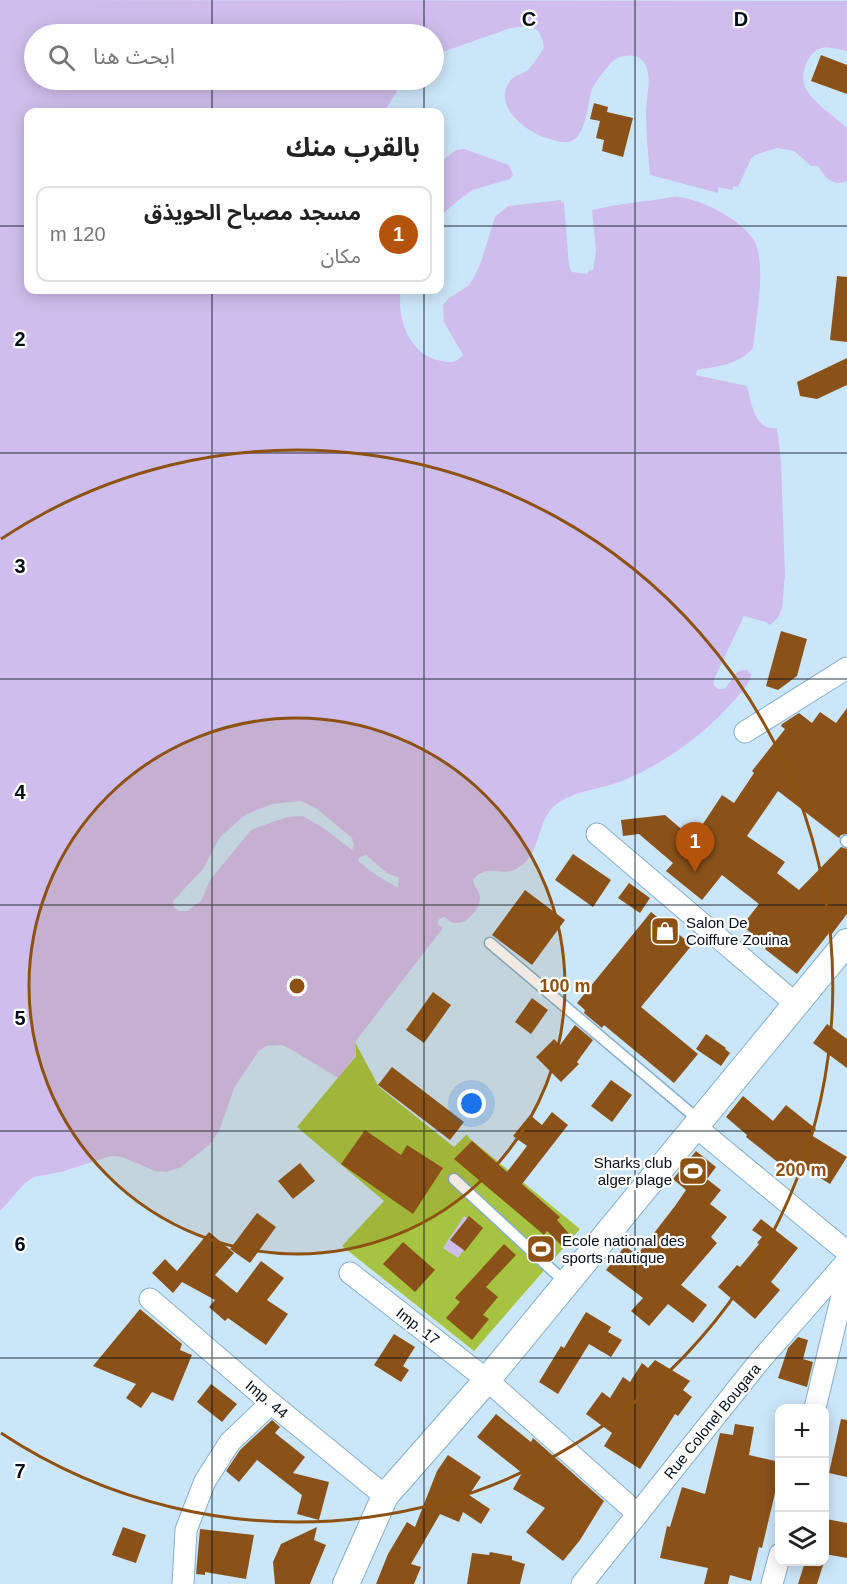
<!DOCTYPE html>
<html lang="ar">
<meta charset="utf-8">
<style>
body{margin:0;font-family:Helvetica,"Noto Sans Arabic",sans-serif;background:#f6f6f6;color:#222;direction:rtl}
.controls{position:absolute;right:18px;bottom:18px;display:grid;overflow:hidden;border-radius:12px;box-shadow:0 3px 15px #0003}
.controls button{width:54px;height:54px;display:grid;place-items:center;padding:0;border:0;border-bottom:2px solid #e0e0e0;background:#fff;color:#222;font:30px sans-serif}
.you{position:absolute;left:472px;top:1104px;width:21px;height:21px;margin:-15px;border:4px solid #fff;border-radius:50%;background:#1a73e8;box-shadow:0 0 0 9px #1a73e833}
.badge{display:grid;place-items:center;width:39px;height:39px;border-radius:50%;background:#b45309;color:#fff;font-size:20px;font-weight:700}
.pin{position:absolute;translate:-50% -50px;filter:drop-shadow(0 2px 3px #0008)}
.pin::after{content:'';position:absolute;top:32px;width:21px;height:18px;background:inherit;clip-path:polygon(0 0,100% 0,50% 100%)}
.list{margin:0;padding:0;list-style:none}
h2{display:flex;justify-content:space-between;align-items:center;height:78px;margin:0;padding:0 24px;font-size:26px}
h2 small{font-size:20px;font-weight:400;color:#767676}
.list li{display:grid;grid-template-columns:39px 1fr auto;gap:18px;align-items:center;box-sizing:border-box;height:96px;margin:0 12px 12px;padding:0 12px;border:2px solid #e0e0e0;border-radius:12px}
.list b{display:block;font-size:22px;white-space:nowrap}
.list p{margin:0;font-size:20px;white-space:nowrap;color:#767676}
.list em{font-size:20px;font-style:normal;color:#767676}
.icon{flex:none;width:33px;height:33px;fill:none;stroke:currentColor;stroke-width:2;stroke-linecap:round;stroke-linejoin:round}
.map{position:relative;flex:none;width:847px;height:1584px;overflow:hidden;direction:ltr}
.search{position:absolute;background:#fff;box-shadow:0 3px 15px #0003;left:24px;top:24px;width:420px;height:66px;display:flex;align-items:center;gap:15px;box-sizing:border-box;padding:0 21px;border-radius:33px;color:#767676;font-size:22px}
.panel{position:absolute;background:#fff;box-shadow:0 3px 15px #0003;left:24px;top:108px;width:420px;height:186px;border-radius:12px;direction:rtl}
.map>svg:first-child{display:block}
.green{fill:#a6c341}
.water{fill:#cfbeed}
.pier{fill:#cce6f9}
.building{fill:#8a5219}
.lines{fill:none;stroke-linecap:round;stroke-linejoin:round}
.service-casing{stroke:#86afcd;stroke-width:13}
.minor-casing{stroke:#86afcd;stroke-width:23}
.tertiary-casing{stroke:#86afcd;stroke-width:28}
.service{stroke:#fff;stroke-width:10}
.minor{stroke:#fff;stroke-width:21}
.tertiary{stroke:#fff;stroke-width:26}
.grid{fill:none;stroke:#010d17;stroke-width:1.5;stroke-opacity:0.55}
.ring{fill:none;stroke:#8d5211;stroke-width:3}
.labels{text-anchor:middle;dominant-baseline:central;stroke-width:4.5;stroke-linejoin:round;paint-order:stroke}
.poi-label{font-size:15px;fill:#010d17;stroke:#fff;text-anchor:start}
.street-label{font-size:15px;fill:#010d17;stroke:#fff}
.grid-label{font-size:20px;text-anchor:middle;font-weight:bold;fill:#010d17;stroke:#fff;stroke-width:4.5;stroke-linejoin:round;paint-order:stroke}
.centre{fill:#8d5211;stroke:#fff;stroke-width:3}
.ring-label{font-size:18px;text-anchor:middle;font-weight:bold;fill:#8d5211;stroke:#fff;stroke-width:4.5;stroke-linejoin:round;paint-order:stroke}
</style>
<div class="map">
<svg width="847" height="1584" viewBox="0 0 847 1584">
<rect width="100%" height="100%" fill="#cce6f9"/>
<path class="green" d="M355,1042L379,1087L454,1147L467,1134L469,1138L580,1229L474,1351L342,1246L384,1201L297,1127L356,1056Z"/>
<g class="water">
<path d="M0,0L847,1V51C839,50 827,45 819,49C806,54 799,78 806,89C815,105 834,115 847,128V181C831,187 826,178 818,166H811L794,151L777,148L755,155L751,159L738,187L734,186L732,190L718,187V193L650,175C648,154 646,133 646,111C646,96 652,82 646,66C643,57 633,54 624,56C617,57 614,60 609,65C604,71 597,80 593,87C587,101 587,134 572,141C565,144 556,141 550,139C528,134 491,106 510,81C515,74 524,74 529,69C533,64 539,56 542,51C545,47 543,46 543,42C538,23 527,26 511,28L434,55V34H34V80H404L384,112H28V290H401C396,318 410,357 442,361C452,363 456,363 463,355L444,322L443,305L449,298L468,286L473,279L480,265L495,217L508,206L561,200V202L564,203L569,266L572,272L587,274L589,270H593L596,251L592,210C613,205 634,202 655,200C663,199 671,196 678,197C702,199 750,223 757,247C765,275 756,318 753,348C738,365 719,366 697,370L696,375L747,386C751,401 755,432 777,428L781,461L785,575L782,609L777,619L770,625L766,622L744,616L714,679V685L718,689H724C733,681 733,669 747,670L751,674C750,684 743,690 737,697C710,730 667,762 627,779C605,789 579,789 558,803C535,819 543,853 518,868C503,878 484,862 473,881C475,888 481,892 480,899C479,909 468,923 457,923C452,924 448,920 444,917L438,920V924L443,928L355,1042L356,1055L338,1078L292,1050L282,1045L266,1046L259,1051L235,1086L219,1131L209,1145L181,1167L167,1172L155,1171L122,1157L111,1156L61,1172L34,1177L24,1184L0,1211Z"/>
<path d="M464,149L509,165L513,175L510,179L473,190L460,199L440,216V162L456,150Z"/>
<path d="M464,1216L479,1227L458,1258L443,1248Z"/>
</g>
<g class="pier">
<path d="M301,801L317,809L352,838L354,845L352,850L322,827L303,816L288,817L272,822L251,830L210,880L201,901L187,911H179L174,907L173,901L203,869L220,837L245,815L272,804Z"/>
<path d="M366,855L387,873L399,878L398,888L376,875L358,861L360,857Z"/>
</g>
<g class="building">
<path d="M821,55L847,65V94L811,81Z"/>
<path d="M594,103L608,107L607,112L633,118L623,157L602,151L604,140L596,138L600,121L590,119Z"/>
<path d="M837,276L847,277V342L830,340Z"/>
<path d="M847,358V385L817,399L800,396L797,382Z"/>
<path d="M781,631L807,639L797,676L778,690L766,686Z"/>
<path d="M847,708V834L841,835L839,838L778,791L747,836L785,862L777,873L799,890L841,847L847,849V914L831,935L829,933L797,974L765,949L767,945L742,926L759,904L722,875L702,900L666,871L673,863L639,834L623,836L621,820L665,815L693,839L722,795L734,803L754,773L752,771L785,729L781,726L782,724L799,713L812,723L820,712L836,723Z"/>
<path d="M573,854L611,880L593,907L555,880Z"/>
<path d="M629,883L650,898L640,913L618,898Z"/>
<path d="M525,890L565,920L532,965L492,935Z"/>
<path d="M651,912L692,945L641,1007L698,1054L674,1083L604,1025L602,1028L584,1013L585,1010L577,1003Z"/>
<path d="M433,992L451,1005L424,1043L406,1030Z"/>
<path d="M532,998L548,1010L531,1034L515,1022Z"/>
<path d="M827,1024L847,1039V1068L813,1043Z"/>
<path d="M575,1025L593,1040L577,1062L579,1064L561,1082L536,1057L554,1039L560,1045Z"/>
<path d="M706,1034L726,1048L725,1049L730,1053L721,1066L696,1049Z"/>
<path d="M392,1067L464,1122L450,1140L378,1085Z"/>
<path d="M611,1080L632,1095L612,1122L591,1106Z"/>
<path d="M743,1096L773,1121L786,1105L816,1129L811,1135L847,1157L830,1184L790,1159L784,1167L746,1137L747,1135L726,1117Z"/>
<path d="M552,1112L568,1125L522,1184L560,1217L557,1220L571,1236L561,1245L547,1231L544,1235L454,1159L472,1141L507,1172L527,1146L513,1136L530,1115L542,1125Z"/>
<path d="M365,1130L401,1155L407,1145L443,1168L413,1214L341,1164Z"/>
<path d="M696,1151L716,1167L707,1179L721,1190L710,1204L727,1217L711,1237L717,1243L681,1285L707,1305L693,1323L668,1304L649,1326L631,1311L643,1298L606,1270L625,1246L637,1255L675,1206L686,1190L673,1179Z"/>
<path d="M300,1163L315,1181L293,1199L278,1181Z"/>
<path d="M257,1213L276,1227L250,1263L230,1249Z"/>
<path d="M469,1216L483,1228L465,1251L450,1240Z"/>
<path d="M761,1219L798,1248L771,1282L780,1290L755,1319L718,1287L737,1265L740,1267L759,1244L757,1243L762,1237L752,1230Z"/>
<path d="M209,1232L234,1253L215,1275L237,1293L261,1261L284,1278L267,1300L288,1314L266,1345L228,1318L225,1321L209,1307L215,1300L182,1282L173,1293L152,1273L165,1259L177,1271Z"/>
<path d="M403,1242L435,1270L415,1292L383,1264Z"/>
<path d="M504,1244L516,1255L486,1287L498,1297L483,1315L489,1319L472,1340L446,1318L460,1302L455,1298Z"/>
<path d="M140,1309L182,1344L180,1350L192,1355L173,1401L152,1392L141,1408L126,1398L136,1384L93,1366Z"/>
<path d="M586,1312L611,1327L608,1332L622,1340L611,1357L589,1344L558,1394L539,1382L561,1346L564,1348Z"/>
<path d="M394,1334L415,1347L403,1366L409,1370L401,1382L374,1365Z"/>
<path d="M798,1337L808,1340L803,1359L813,1362L807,1387L778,1378L788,1348Z"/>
<path d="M655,1360L690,1381L683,1390L692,1397L678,1416L675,1414L640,1469L604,1446L612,1433L586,1414L602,1392L610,1398L623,1377L630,1382L642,1363L648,1368Z"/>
<path d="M211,1384L237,1404L222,1422L197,1402Z"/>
<path d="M496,1414L531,1442L533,1438L604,1501L580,1540L563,1561L526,1532L545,1508L513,1489L522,1473L477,1437Z"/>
<path d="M841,1419L847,1420V1477L829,1473Z"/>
<path d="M272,1420L280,1427L275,1433L305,1457L293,1473L329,1482L319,1520L297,1514L302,1495L257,1460L239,1482L226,1471L240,1450Z"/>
<path d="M735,1424L754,1427L749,1455L780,1462V1472L762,1548L759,1547L751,1581L730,1575L728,1584H704L708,1568L660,1558L667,1526L670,1527L682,1487L705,1494L720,1433L733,1435Z"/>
<path d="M448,1455L481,1477L469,1495L490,1509L481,1524L463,1512L459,1522L440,1514L411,1564L421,1567L414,1584H376L388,1554L407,1522L415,1527L437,1471Z"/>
<path d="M826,1519L847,1523V1558L825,1554Z"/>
<path d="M123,1527L146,1535L136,1563L112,1555Z"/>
<path d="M317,1527L314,1540L326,1545L310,1584H275L273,1562L281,1544Z"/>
<path d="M200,1529L254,1535L246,1579L205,1572V1575L196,1574Z"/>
<path d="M490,1552L512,1556V1560L525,1564L520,1584H467L472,1553L489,1555Z"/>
<path d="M805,1562H824L817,1584H798Z"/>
</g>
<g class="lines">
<g class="service-casing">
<g id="service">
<path d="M846,841L847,842"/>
<path d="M490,943L700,1121"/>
<path d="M454,1179L566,1283"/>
</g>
</g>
<g class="minor-casing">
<g id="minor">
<path d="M745,732L847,668"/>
<path d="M597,834L796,1004"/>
<path d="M696,1127L847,1252"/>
<path d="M350,1273L487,1380L638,1514"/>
<path d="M150,1299L271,1403L385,1496"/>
<path d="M815,1408L847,1275"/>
<path d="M183,1584L186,1530L205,1481L230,1442L271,1403"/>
<path d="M582,1584L757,1364L847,1261"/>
<path d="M772,1584L780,1554"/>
</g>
</g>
<g class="tertiary-casing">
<path id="tertiary" d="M346,1584L385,1496L487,1380L847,942"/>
</g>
<use href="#service" class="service"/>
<use href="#minor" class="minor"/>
<use href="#tertiary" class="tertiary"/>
</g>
<path class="grid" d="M212,0V34M424,0V34M635,0V1584M212,80V112M424,80V112M0,226H28M440,226H847M212,290V1584M424,290V1584M0,453H847M0,679H847M0,905H847M0,1131H847M0,1358H847"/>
<circle cx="297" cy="986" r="268" fill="#8d5211" fill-opacity=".12"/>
<g class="ring">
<circle cx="297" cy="986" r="268"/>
<path d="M1 539A536 536 0 1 1 1 1433"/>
</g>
<defs>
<g id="shop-square" transform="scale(1.5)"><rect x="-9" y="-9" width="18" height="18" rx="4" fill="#8d5211" stroke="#fff"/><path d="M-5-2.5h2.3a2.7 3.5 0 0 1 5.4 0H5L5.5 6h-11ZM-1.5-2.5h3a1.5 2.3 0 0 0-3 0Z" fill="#fff"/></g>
<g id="stadium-square" transform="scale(1.5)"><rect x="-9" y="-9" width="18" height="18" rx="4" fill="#8d5211" stroke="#fff"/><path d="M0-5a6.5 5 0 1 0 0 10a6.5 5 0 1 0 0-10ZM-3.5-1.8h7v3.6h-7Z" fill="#fff"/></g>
</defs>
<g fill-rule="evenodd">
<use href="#shop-square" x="665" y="931"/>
<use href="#stadium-square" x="693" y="1171"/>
<use href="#stadium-square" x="541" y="1249"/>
</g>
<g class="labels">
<g class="poi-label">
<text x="686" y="922">Salon De<tspan x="686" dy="17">Coiffure Zouina</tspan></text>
<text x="672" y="1162" text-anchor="end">Sharks club<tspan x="672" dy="17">alger plage</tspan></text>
<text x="562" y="1240">Ecole national des<tspan x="562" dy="17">sports nautique</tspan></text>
</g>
<g class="street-label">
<text transform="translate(418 1326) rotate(38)">Imp. 17</text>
<text transform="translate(267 1399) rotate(40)">Imp. 44</text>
<text transform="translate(712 1421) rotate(-51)">Rue Colonel Bougara</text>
</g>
</g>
<g class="grid-label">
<text x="529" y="26">C</text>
<text x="741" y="26">D</text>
<text x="20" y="346">2</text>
<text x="20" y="573">3</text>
<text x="20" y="799">4</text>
<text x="20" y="1025">5</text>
<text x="20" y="1251">6</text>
<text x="20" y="1478">7</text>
</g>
<circle cx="297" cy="986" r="9" class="centre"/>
<g class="ring-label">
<text x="565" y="992">100 m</text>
<text x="801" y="1176">200 m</text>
</g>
</svg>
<div class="controls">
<button>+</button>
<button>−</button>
<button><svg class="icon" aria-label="layers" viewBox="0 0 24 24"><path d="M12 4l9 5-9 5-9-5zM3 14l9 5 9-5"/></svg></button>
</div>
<div class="you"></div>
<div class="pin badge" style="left:695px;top:872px">1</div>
<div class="search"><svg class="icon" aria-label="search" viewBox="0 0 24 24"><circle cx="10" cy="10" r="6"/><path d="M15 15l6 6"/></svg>ابحث هنا</div>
<section class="panel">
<h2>بالقرب منك<small></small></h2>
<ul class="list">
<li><span class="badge">1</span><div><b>مسجد مصباح الحويذق</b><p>مكان</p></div><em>120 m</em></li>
</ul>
</section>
</div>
